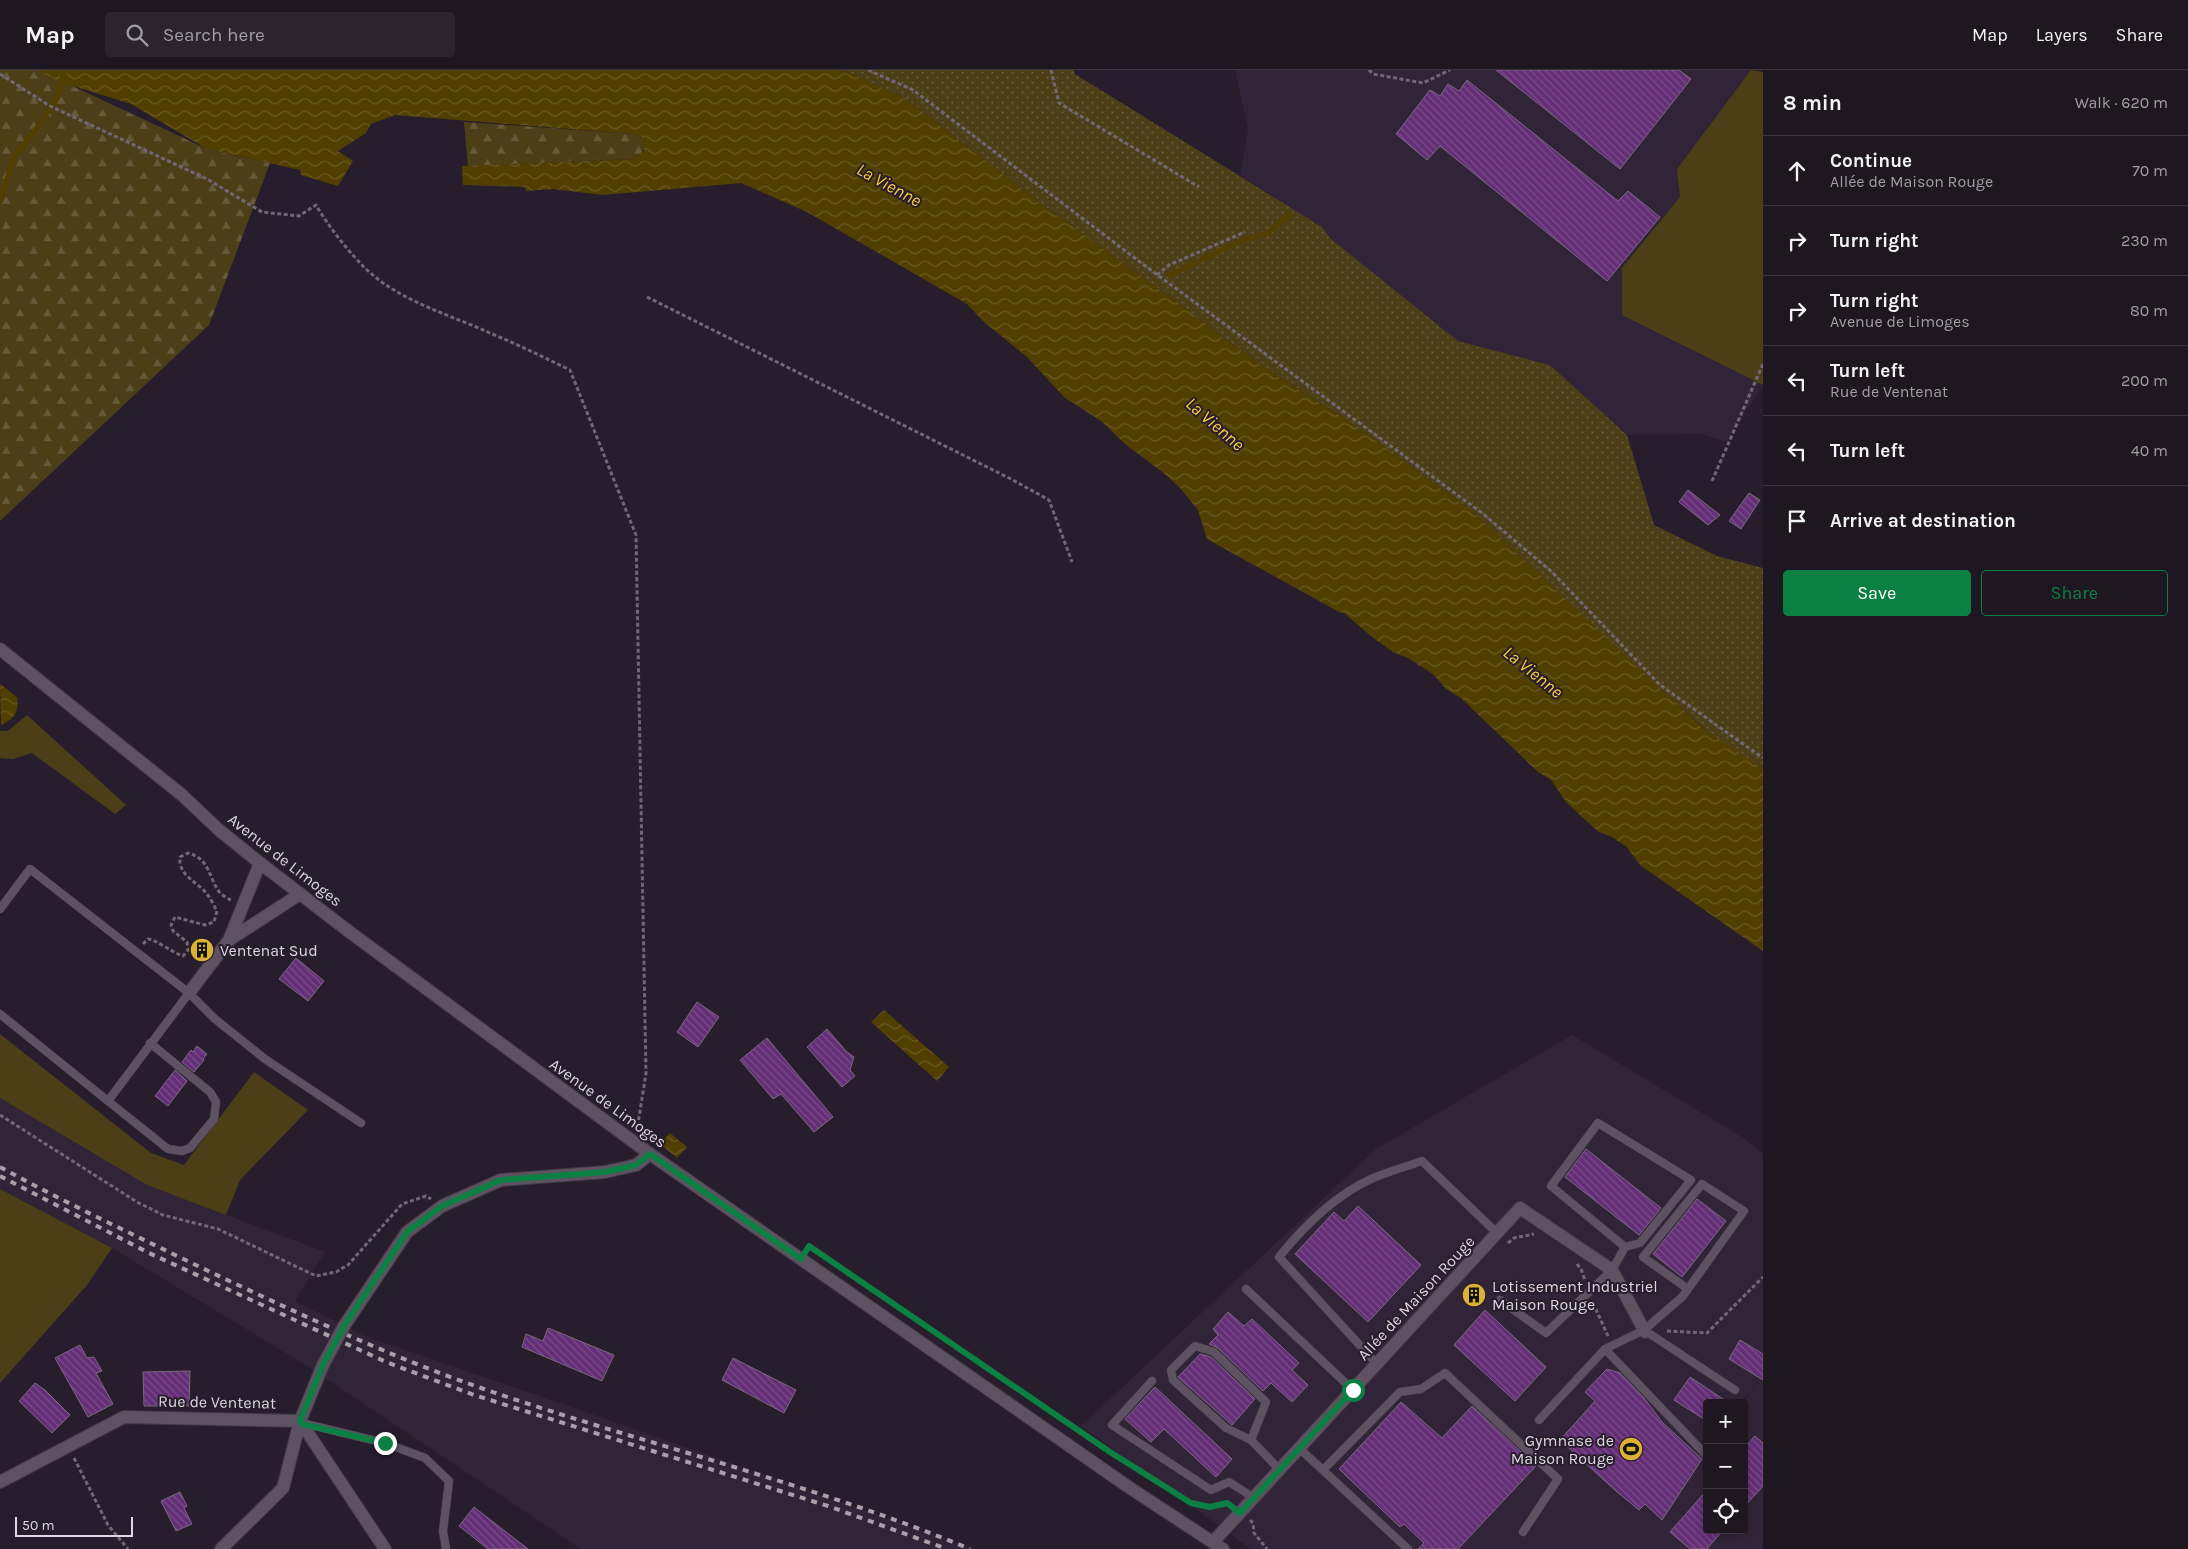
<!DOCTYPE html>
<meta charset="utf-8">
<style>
body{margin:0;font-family:Karla,sans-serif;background:#2b232e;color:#f1f3f6}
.controls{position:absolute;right:15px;bottom:15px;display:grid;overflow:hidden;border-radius:5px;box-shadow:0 2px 8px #0003}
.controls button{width:45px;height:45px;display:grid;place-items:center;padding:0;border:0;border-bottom:1px solid #3c353f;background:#1e1621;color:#f1f3f6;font:25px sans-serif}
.scale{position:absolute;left:15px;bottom:12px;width:118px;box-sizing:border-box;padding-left:5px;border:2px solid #ded7e1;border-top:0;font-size:14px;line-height:18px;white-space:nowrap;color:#ded7e1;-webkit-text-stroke:4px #281d2c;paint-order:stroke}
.stop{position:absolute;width:15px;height:15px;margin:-11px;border:4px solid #0b8043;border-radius:50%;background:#fff}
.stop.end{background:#0b8043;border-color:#fff;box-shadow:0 1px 5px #0008}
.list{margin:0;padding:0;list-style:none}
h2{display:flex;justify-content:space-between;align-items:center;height:65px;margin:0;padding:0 20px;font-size:21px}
h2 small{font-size:16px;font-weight:400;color:#a19fa5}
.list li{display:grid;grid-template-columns:32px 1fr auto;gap:15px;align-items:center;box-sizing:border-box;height:70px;padding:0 20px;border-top:1px solid #3c353f}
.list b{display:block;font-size:19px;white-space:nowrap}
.list p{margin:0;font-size:16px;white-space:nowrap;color:#a19fa5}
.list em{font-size:16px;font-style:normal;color:#a19fa5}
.actions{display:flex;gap:10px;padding:15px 20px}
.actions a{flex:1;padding:11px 0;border:1px solid #0b8043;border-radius:5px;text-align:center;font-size:18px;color:#0b8043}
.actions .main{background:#0b8043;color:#fff}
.icon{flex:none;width:28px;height:28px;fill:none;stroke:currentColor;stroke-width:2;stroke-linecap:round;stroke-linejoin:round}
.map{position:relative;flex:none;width:1763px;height:1479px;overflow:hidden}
header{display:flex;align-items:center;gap:30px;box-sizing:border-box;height:70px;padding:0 25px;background:#1e1621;border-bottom:1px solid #3c353f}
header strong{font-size:24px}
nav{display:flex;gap:28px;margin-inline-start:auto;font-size:18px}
.search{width:350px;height:45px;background:#2b232e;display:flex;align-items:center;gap:12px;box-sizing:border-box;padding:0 18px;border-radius:5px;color:#a19fa5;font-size:19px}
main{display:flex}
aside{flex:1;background:#1e1621}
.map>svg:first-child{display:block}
.built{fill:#322438}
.grass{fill:#4c3f18}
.forest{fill:url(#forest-firs)}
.park{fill:url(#park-dots)}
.water{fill:url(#water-waves)}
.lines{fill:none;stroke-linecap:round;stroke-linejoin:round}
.stream{stroke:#513f00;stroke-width:5}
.building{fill:url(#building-back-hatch);stroke:#776a7c}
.service-casing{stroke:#413945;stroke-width:9}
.minor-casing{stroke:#413945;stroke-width:14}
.secondary-casing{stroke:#413945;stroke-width:14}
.path{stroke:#716875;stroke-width:3;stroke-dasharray:4 2.5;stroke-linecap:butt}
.service{stroke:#5d5162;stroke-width:8}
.minor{stroke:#5d5162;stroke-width:12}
.secondary{stroke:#5d5162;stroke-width:12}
.rail{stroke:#a8a0ab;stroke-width:4;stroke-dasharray:6 6;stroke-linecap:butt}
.minor-bridge-casing{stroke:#413945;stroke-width:14;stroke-linecap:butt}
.minor-bridge{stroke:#5d5162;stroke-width:12}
.route{stroke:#0b8043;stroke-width:6}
.labels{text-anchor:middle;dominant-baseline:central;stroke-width:4;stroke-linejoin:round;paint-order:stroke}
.street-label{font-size:16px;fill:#ded7e1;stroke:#281d2c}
.poi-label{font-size:16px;fill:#ded7e1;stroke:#281d2c;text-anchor:start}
.water-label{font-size:18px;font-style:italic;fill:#facc3c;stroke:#281d2c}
</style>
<header>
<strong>Map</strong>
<div class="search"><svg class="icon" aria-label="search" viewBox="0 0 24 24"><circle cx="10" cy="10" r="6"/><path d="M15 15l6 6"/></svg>Search here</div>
<nav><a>Map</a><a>Layers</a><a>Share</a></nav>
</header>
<main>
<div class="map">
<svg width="1763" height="1479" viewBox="0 0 1763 1479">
<defs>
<pattern id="forest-firs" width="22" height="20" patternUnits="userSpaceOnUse" patternTransform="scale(1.25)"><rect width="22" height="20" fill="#4c3f18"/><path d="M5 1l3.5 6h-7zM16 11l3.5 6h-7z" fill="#655a39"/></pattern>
<pattern id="park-dots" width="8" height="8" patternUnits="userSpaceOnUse" patternTransform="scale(1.25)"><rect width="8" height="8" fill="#4c3f18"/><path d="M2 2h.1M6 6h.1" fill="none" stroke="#655a39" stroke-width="1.8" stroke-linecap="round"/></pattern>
<pattern id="water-waves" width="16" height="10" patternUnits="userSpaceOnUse" patternTransform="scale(1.25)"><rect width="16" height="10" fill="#513f00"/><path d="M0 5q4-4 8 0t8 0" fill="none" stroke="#6a5a25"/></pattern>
<pattern id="building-back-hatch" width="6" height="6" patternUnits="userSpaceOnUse" patternTransform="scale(1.25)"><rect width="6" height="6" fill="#642e77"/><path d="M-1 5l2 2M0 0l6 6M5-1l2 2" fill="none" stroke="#7a4c8a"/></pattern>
</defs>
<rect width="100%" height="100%" fill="#281d2c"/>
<g class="built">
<path d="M1235,0H1751L1677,99L1680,127L1622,198L1623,245L1763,315L1726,372L1702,364L1627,365L1550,295L1458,271L1331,169L1322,157L1240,105L1248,59Z"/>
<path d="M1572,965L1742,1067L1763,1084V1303L1742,1333H1707V1460H1744L1743,1333L1763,1304V1479H1251L1081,1356L1376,1079Z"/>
<path d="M0,1028L147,1115L325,1182L295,1231L362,1265L580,1340L975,1479H581L312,1299L112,1178L0,1119Z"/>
</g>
<g class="grass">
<path d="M1751,0L1763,2V315L1622,245V198L1680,127L1677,99Z"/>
<path d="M27,645L126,735L115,744L32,683L13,689L0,688V661H8Z"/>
<path d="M0,964L151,1083L184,1095L254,1002L308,1040L240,1110L226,1145L147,1115L0,1028Z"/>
<path d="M0,1119L112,1178L87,1215L0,1313Z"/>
</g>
<g class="forest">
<path d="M0,0H38L207,79L270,93L209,255L0,451Z"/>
<path d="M464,52L633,64L642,67L645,76L639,87L635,89L468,96Z"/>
</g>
<path class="park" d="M843,0H1074L1075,4L1322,157L1331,169L1458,271L1550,295L1627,365L1654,455L1717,486L1763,498V712L1616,578L1472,441L1347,350L1273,303L1225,269L1181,235L1035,129L905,28Z"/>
<g class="water">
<path d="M38,0H843L905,28L1035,129L1181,235L1225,269L1273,303L1347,350L1472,441L1703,658L1763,699V881L1640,795L1627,777L1612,767L1599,762L1583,748L1566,732L1551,710L1538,702L1461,628L1446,619L1434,605L1408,588L1393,582L1372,567L1344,543L1339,542L1207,469L1198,440L1181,419L1165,404L1125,374L1101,351L1064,327L1027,287L983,251L967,234L807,142L741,113L603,125L553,119L526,121L525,117L463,115L462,96L635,89L644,80L642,67L633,64L395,45L371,54L366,63L338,81L353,91L338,116L301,105L300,100L207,79L131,34L60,12Z"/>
<path d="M0,614L17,627C19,642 15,648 1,655Z"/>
<path d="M884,940L949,997L937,1011L871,952Z"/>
<path d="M670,1063L687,1077L677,1088L660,1074Z"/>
</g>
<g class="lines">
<g class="stream">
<path d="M0,131L14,87L43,50L57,27L64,0"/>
<path d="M1170,205L1236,173L1268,163L1290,144"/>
</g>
</g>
<g class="building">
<path d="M1496,0H1679L1691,9L1620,99Z"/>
<path d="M1467,10L1618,131L1628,121L1660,147L1607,211L1440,76L1427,90L1396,64L1430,20L1440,26L1448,14L1459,21Z"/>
<path d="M1688,420L1720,445L1708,455L1679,432Z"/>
<path d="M1749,423L1760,430L1741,459L1729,451Z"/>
<path d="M296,888L324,911L308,931L279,909Z"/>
<path d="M697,932L719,947L698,977L677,962Z"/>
<path d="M827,959L846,981L854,987L850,1000L855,1006L842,1017L807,977Z"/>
<path d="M767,968L833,1047L814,1062L781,1024L773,1029L740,990Z"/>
<path d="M197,976L207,984L203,989L204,990L194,1002L182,992L191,980L193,982Z"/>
<path d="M175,1000L187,1011L168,1036L155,1026Z"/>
<path d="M1586,1079L1661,1138L1639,1165L1565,1107Z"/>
<path d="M1697,1129L1726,1151L1682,1207L1653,1184Z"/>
<path d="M1358,1136L1421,1195L1368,1252L1295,1184L1334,1142L1344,1151Z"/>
<path d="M1485,1240L1546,1297L1515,1331L1454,1275Z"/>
<path d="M1228,1242L1244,1256L1252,1249L1299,1293L1292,1300L1308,1315L1292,1332L1271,1313L1263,1321L1218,1278L1209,1274L1218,1265L1213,1259Z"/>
<path d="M548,1258L614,1285L602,1311L522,1277L526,1264L543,1271Z"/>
<path d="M1740,1270L1763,1284V1310L1729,1289Z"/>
<path d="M80,1275L87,1288L94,1287L102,1301L96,1303L113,1334L88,1347L55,1288Z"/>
<path d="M1200,1284L1211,1287L1255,1329L1232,1355L1178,1307Z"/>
<path d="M733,1288L796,1320L784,1343L722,1310Z"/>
<path d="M1607,1299L1620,1303L1644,1328L1662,1352L1702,1389L1662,1450L1645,1434L1639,1440L1616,1421L1560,1370L1595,1331L1585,1322Z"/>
<path d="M190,1301L189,1336H144L143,1302Z"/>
<path d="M1690,1307L1729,1333H1707V1351L1674,1330Z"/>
<path d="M35,1313L45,1320L70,1345L52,1363L19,1331Z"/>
<path d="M1155,1317L1232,1389L1216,1407L1164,1359L1151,1372L1125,1349Z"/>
<path d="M1401,1332L1442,1368L1472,1336L1536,1396L1458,1479H1418L1424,1473L1404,1454L1400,1457L1339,1399Z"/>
<path d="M1755,1366L1763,1373V1416L1744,1437V1378Z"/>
<path d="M1707,1420V1460H1723L1707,1479H1690L1670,1462Z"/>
<path d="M180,1422L187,1436L184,1438L192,1454L176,1461L161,1431Z"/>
<path d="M474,1437L528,1479H488L459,1456Z"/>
</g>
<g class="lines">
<g class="service-casing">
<g id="service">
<path d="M0,839L30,799L189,923L215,949L265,989L361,1053"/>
<path d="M0,944L108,1031"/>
<path d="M150,973L210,1022L216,1032L214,1049L190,1078L182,1081L168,1079L108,1031L189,923"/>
<path d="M1246,1219L1353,1320"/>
<path d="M1500,1230L1546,1263L1612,1200L1625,1177L1551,1116L1598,1053L1691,1110L1640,1173L1625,1177"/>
<path d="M1644,1260L1735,1320"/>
<path d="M1605,1279L1707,1386"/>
<path d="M1377,1294L1279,1187C1304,1156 1334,1126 1371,1109C1387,1102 1405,1097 1422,1091L1497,1163"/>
<path d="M1152,1311L1112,1355L1211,1420L1229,1412L1254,1428"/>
<path d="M1539,1350L1605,1279L1644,1260L1682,1227L1688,1219L1744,1141L1702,1114L1643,1187L1688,1219"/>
<path d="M302,1353L385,1373L425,1388L449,1411L443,1461L446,1479"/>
<path d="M1251,1370L1266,1332L1214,1282L1195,1276L1171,1300L1173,1310L1226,1358L1251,1370L1280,1400"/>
<path d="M1299,1378L1408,1479"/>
<path d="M1323,1400L1400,1322L1421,1319L1445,1303L1558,1409L1523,1462"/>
</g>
</g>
<g class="minor-casing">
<g id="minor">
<path d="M229,870L300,824"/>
<path d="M189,923L229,870L260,793"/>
<path d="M344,1256L407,1162L442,1136L501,1110L605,1102L636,1095L650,1084"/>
<path d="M300,1351L385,1479"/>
<path d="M0,1412L124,1347L300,1351L323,1295"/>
<path d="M1213,1472L1520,1138L1612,1200L1645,1262"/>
<path d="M221,1479L283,1418L300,1351"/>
</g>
</g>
<g class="secondary-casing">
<path id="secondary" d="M0,579L182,725L219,760L260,793L347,860L650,1084L1130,1418L1223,1479"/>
</g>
<g class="path">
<path d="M868,0L913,20L1144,195L1482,443L1552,502L1660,615L1763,688"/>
<path d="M1051,0L1059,33L1199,117"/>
<path d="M1369,0L1373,4L1423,13L1450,0"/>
<path d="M0,4L50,36L207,109L262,142L299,146L316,135C329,157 347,180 365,198C399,231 448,244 490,263C517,274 543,287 570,300L636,465L646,1003L637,1060"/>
<path d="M1157,205L1169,195L1245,162"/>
<path d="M647,227L1011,409L1049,430L1072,492"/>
<path d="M1712,411L1763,294"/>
<path d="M143,874L148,869C155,869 173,883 183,886L188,880L187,872L173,861L171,855L175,847L205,855L214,852L217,841C214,836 211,829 207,824C197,811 178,806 180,787L188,783C211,789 208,809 221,824C224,826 228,829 231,830"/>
<path d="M0,1045L137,1132L163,1145L218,1159L316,1206L336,1202L348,1195L402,1134L426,1126L431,1129"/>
<path d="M1508,1173L1514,1168L1534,1164"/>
<path d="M1577,1194L1581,1199L1585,1210"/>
<path d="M1593,1233L1608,1266"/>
<path d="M896,1236L1110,1382L1191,1433L1210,1437L1227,1433L1229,1434"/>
<path d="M1667,1261L1707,1263L1763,1207"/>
<path d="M74,1388L108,1455L128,1479"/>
<path d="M1250,1450L1253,1453L1254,1463L1267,1479"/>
</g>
<use href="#service" class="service"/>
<use href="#minor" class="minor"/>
<use href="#secondary" class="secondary"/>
<g class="rail">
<path d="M0,1097C66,1133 134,1165 202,1198C293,1241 386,1285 481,1318C643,1374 811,1413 970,1479"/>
<path d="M0,1106L149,1183L386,1292L474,1325L828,1436L947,1479"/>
</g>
<g class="minor-bridge-casing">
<path id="minor-bridge" d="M323,1295L344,1256"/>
</g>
<use href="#minor-bridge" class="minor-bridge"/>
</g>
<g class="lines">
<path class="route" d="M385,1373L302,1354L300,1351L323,1295L344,1256L407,1162L442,1136L501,1110L605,1102L636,1095L650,1084L801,1189L809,1176L1110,1382L1191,1433L1210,1437L1227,1433L1240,1443L1353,1320"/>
</g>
<defs>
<g id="building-disc" transform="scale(1.25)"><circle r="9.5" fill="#dbb233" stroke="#281d2c"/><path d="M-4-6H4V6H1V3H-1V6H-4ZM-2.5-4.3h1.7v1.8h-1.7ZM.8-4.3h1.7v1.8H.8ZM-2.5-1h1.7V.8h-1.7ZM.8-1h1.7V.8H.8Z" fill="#111"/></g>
<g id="stadium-disc" transform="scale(1.25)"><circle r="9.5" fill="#dbb233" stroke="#281d2c"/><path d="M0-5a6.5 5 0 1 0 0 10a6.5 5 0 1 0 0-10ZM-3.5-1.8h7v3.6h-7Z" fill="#111"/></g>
</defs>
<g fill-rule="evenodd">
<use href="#building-disc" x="202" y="880"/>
<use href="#building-disc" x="1474" y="1225"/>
<use href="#stadium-disc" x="1631" y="1379"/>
</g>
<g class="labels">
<g class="street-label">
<text transform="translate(285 790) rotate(38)">Avenue de Limoges</text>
<text transform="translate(608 1033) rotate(36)">Avenue de Limoges</text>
<text transform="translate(1416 1228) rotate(-47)">Allée de Maison Rouge</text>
<text transform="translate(217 1332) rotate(1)">Rue de Ventenat</text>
</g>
<g class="poi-label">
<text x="220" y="880">Ventenat Sud</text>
<text x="1492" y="1216">Lotissement Industriel<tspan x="1492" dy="18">Maison Rouge</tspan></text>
<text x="1614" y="1370" text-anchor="end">Gymnase de<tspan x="1614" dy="18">Maison Rouge</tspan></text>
</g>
<g class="water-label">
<text transform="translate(889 115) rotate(29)">La Vienne</text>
<text transform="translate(1215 354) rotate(41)">La Vienne</text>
<text transform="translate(1533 602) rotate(39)">La Vienne</text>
</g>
</g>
</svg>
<div class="controls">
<button>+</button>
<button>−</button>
<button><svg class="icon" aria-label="locate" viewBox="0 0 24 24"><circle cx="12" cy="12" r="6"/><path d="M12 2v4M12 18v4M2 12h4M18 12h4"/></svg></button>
</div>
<div class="scale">50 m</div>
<div class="stop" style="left:1353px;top:1320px"></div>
<div class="stop end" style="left:385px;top:1373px"></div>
</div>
<aside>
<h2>8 min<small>Walk · 620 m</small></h2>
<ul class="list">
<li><svg class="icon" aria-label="ahead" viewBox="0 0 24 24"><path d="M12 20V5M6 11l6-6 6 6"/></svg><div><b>Continue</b><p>Allée de Maison Rouge</p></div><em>70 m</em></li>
<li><svg class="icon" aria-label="right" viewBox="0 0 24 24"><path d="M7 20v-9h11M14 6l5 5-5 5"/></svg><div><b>Turn right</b></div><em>230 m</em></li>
<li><svg class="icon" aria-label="right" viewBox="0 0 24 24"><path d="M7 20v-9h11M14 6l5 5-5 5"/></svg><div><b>Turn right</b><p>Avenue de Limoges</p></div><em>80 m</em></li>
<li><svg class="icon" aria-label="left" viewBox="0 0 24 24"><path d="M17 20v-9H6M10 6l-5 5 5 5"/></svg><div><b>Turn left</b><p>Rue de Ventenat</p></div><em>200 m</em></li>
<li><svg class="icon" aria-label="left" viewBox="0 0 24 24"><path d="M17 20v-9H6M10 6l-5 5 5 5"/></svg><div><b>Turn left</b></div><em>40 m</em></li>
<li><svg class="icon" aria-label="arrive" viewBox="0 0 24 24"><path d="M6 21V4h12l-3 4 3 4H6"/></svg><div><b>Arrive at destination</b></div></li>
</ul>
<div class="actions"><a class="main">Save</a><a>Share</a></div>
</aside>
</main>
